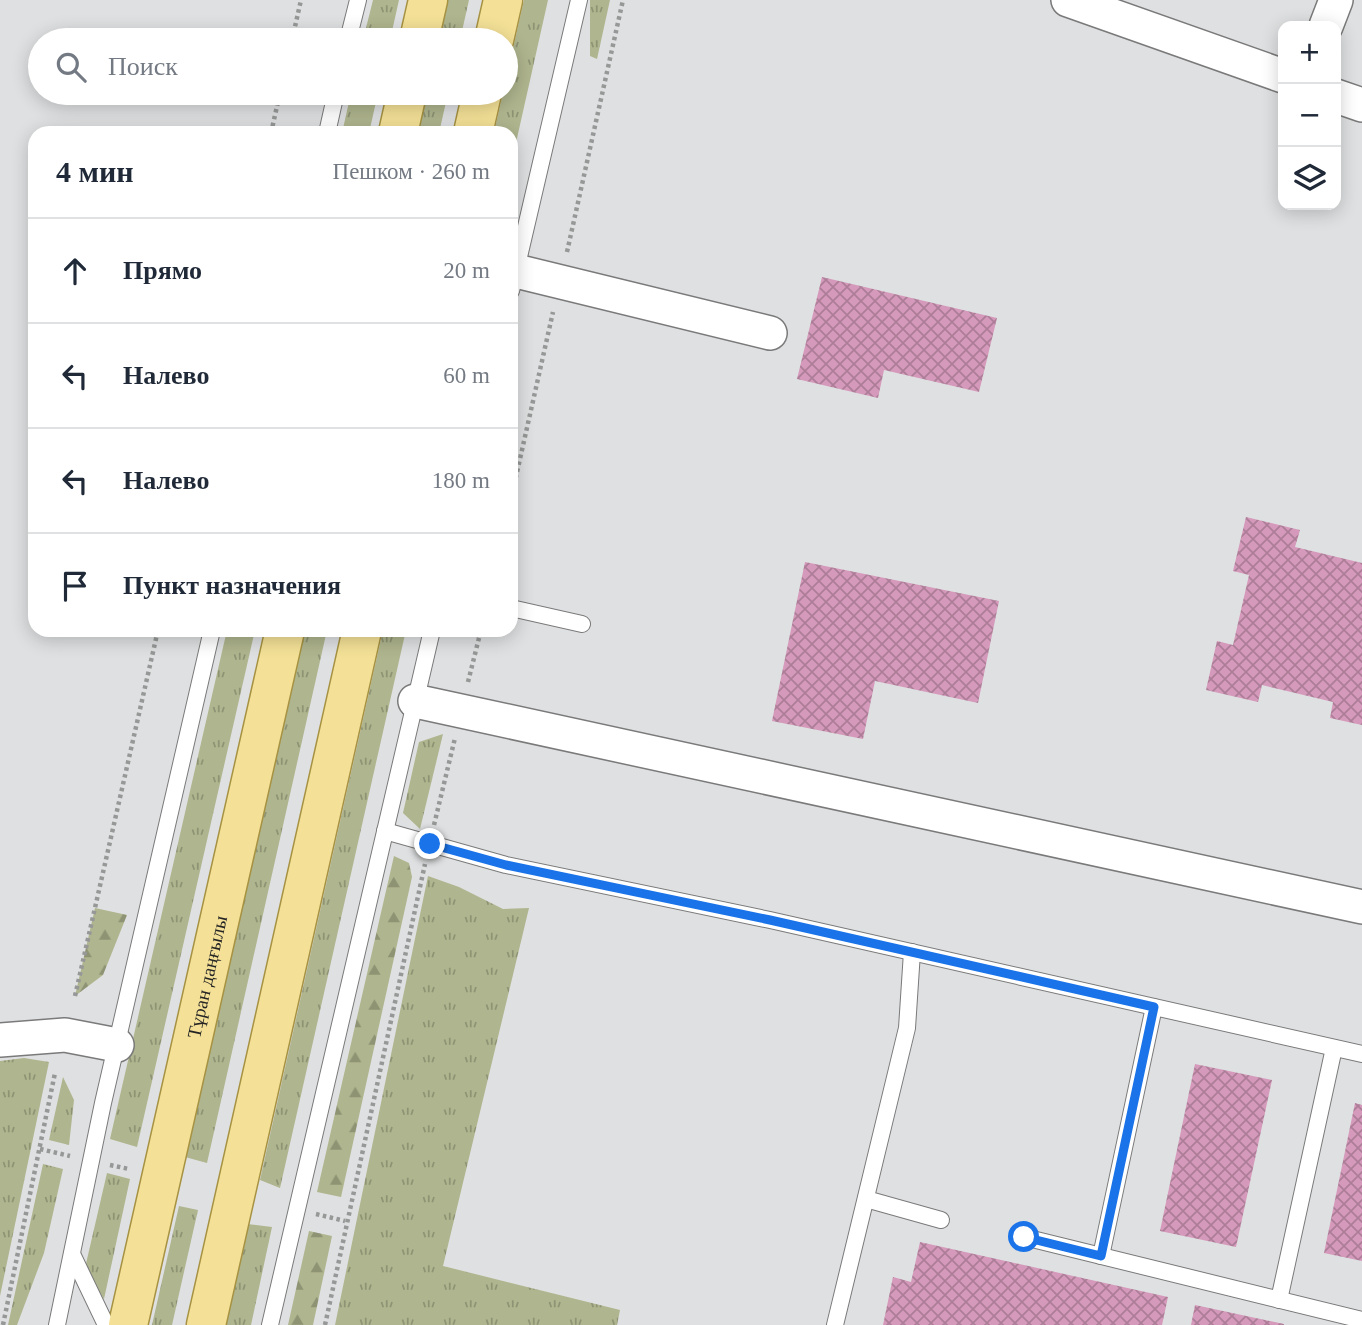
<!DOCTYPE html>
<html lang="ru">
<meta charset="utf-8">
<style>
body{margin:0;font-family:Georgia,serif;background:#f2f2f3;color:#1f2937}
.controls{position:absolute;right:21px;top:21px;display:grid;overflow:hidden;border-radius:14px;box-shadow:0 4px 18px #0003}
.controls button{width:63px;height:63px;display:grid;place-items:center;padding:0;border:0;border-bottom:2px solid #e0e1e3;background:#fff;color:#1f2937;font:35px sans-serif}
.stop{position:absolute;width:21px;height:21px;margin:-16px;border:5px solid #1a73e8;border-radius:50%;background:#fff}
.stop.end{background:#1a73e8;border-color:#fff;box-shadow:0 2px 7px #0008}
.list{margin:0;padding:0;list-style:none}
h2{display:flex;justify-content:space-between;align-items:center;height:91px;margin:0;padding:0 28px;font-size:30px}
h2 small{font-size:23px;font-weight:400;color:#747a83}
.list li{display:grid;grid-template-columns:46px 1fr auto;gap:21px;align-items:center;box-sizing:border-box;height:105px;padding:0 28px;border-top:2px solid #e0e1e3}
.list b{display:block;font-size:26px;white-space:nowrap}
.list em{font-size:23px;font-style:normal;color:#747a83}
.icon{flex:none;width:38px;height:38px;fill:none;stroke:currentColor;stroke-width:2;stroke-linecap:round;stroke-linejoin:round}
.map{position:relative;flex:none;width:1362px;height:1325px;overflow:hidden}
.search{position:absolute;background:#fff;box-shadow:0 4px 18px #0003;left:28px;top:28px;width:490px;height:77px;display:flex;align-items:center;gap:18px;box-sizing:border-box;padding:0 24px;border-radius:38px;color:#747a83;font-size:26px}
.panel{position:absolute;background:#fff;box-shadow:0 4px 18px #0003;left:28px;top:126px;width:490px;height:511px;border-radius:21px}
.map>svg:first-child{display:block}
.grass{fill:url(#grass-tufts)}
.forest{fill:url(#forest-firs)}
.building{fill:url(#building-cross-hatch)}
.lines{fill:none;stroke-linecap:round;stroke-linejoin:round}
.lane-casing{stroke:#7a7a7b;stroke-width:18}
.street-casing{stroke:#7a7a7b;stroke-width:36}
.primary-casing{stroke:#a69242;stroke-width:41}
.path{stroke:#969797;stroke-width:4.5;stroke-dasharray:3.5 3.5;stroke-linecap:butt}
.lane{stroke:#fff;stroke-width:16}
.street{stroke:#fff;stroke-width:33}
.primary{stroke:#f4e197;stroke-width:38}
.route{stroke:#1a73e8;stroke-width:9}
.labels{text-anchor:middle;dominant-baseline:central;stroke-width:5;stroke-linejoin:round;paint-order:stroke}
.street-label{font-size:19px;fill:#242424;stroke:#dfe0e1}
</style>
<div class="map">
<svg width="1362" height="1325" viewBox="0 0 1362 1325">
<defs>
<pattern id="grass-tufts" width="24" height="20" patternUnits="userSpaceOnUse" patternTransform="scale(1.75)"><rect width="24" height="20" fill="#afb58e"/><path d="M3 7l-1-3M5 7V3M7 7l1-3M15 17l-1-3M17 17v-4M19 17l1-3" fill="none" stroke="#8e9374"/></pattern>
<pattern id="forest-firs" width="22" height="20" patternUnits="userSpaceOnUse" patternTransform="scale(1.75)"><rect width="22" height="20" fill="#afb58e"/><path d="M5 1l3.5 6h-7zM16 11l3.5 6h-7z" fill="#8e9374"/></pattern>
<pattern id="building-cross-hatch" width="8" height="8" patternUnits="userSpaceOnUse" patternTransform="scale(1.75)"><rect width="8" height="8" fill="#d599bb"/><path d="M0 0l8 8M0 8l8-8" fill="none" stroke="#ad7d98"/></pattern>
</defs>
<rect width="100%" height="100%" fill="#dfe0e1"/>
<g class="grass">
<path d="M373,0H399L390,40H363Z"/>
<path d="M448,0H469L460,40H438Z"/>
<path d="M524,0H548L511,165V133H494Z"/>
<path d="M590,0H610L597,59L590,56Z"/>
<path d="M351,93H378L369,133H342Z"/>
<path d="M427,93H448L439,133H417Z"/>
<path d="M227,630H255L137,1147L110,1139Z"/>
<path d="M305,630H327L207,1163L185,1157Z"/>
<path d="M383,630H406L280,1188L260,1180Z"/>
<path d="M443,734L420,829L403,813L419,742Z"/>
<path d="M428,876L459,887L503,909L529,908L443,1266L620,1310L617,1325H335Z"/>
<path d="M24,1058L49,1062L0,1296V1061Z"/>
<path d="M63,1077L74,1100L69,1145L49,1140Z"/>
<path d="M43,1164L63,1169L44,1253L17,1325H8Z"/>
<path d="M107,1173L130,1179L104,1299L85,1268Z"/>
<path d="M179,1206L198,1210L172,1325H152Z"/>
<path d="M247,1224L272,1227L251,1325H225Z"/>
</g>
<g class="forest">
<path d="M394,856L409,863L412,877L341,1197L317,1192Z"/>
<path d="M95,908L127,915L103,975L75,996Z"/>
<path d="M309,1231L332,1236L313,1325H288Z"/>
</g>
<g class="building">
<path d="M822,277L997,318L979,392L884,370L878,398L797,379Z"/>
<path d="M1246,517L1300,530L1295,547L1362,563V725L1330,718L1333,702L1262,685L1258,702L1206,690L1217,641L1233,645L1249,575L1233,571Z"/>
<path d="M805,562L999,601L978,703L875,681L863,739L772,721Z"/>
<path d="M1195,1064L1272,1080L1236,1247L1160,1231Z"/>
<path d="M1355,1103L1362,1105V1261L1324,1253Z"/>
<path d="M920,1242L1168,1297L1162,1325H883L893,1277L911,1282Z"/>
<path d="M1195,1305L1284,1324V1325H1191Z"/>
</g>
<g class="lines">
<g class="lane-casing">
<g id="lane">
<path d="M348,40L358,0"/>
<path d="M327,133L336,93"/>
<path d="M511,291L579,0"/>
<path d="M511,608L582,624"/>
<path d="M385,831L506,865L770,920L1362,1054"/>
<path d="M866,1199L941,1220"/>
<path d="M1024,1237L1362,1320"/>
<path d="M72,1254L106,1325"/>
<path d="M1101,1256L1154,1007"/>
<path d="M1279,1300L1334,1048"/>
<path d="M57,1325L103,1103L212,630"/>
<path d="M270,1325L432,630"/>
<path d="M835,1325L907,1028L912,952"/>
</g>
</g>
<g class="street-casing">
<g id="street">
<path d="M1068,0L1283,76"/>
<path d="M1326,26L1336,0"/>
<path d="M1336,96L1362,105"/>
<path d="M516,271L770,333"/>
<path d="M415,701L1362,907"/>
<path d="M0,1040L65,1035L117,1045"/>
</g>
</g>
<g class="primary-casing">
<g id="primary">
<path d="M419,40L428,0"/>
<path d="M494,40L503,0"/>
<path d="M398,133L407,93"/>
<path d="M473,133L482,93"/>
<path id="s1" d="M128,1325L285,630"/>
<path d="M206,1325L362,630"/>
</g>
</g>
<g class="path">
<path d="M292,40L301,0"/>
<path d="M271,133L280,93"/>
<path d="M567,252L623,0"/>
<path d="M511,499L553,312"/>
<path d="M468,682L481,630"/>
<path d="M434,825L455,738"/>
<path d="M75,996L158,630"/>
<path d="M40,1149L70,1156"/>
<path d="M110,1165L129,1169"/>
<path d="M316,1214L345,1221"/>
<path d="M3,1325L55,1073"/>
<path d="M325,1325L425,864"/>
</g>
<use href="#lane" class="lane"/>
<use href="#street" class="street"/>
<use href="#primary" class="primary"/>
</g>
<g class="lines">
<path class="route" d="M430,844L506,865L770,920L1154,1007L1101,1256L1024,1237"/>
</g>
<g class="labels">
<g class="street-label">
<text stroke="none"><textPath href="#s1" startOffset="357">Тұран даңғылы</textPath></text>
</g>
</g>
</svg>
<div class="controls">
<button>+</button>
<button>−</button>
<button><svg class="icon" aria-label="layers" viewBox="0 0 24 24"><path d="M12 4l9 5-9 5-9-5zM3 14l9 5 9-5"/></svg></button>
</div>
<div class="stop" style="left:1024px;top:1237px"></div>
<div class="stop end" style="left:430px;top:844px"></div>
<div class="search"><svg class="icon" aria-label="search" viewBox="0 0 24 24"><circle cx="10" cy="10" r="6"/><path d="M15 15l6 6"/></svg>Поиск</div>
<section class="panel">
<h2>4 мин<small>Пешком · 260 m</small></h2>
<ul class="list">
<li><svg class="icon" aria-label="ahead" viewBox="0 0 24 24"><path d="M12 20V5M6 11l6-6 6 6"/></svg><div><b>Прямо</b></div><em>20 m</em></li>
<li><svg class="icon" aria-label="left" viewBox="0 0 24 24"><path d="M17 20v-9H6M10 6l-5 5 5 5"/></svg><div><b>Налево</b></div><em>60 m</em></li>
<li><svg class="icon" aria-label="left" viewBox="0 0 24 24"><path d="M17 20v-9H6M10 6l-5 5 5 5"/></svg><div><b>Налево</b></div><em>180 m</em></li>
<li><svg class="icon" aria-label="arrive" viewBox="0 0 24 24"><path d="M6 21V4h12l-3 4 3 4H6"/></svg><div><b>Пункт назначения</b></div></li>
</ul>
</section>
</div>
